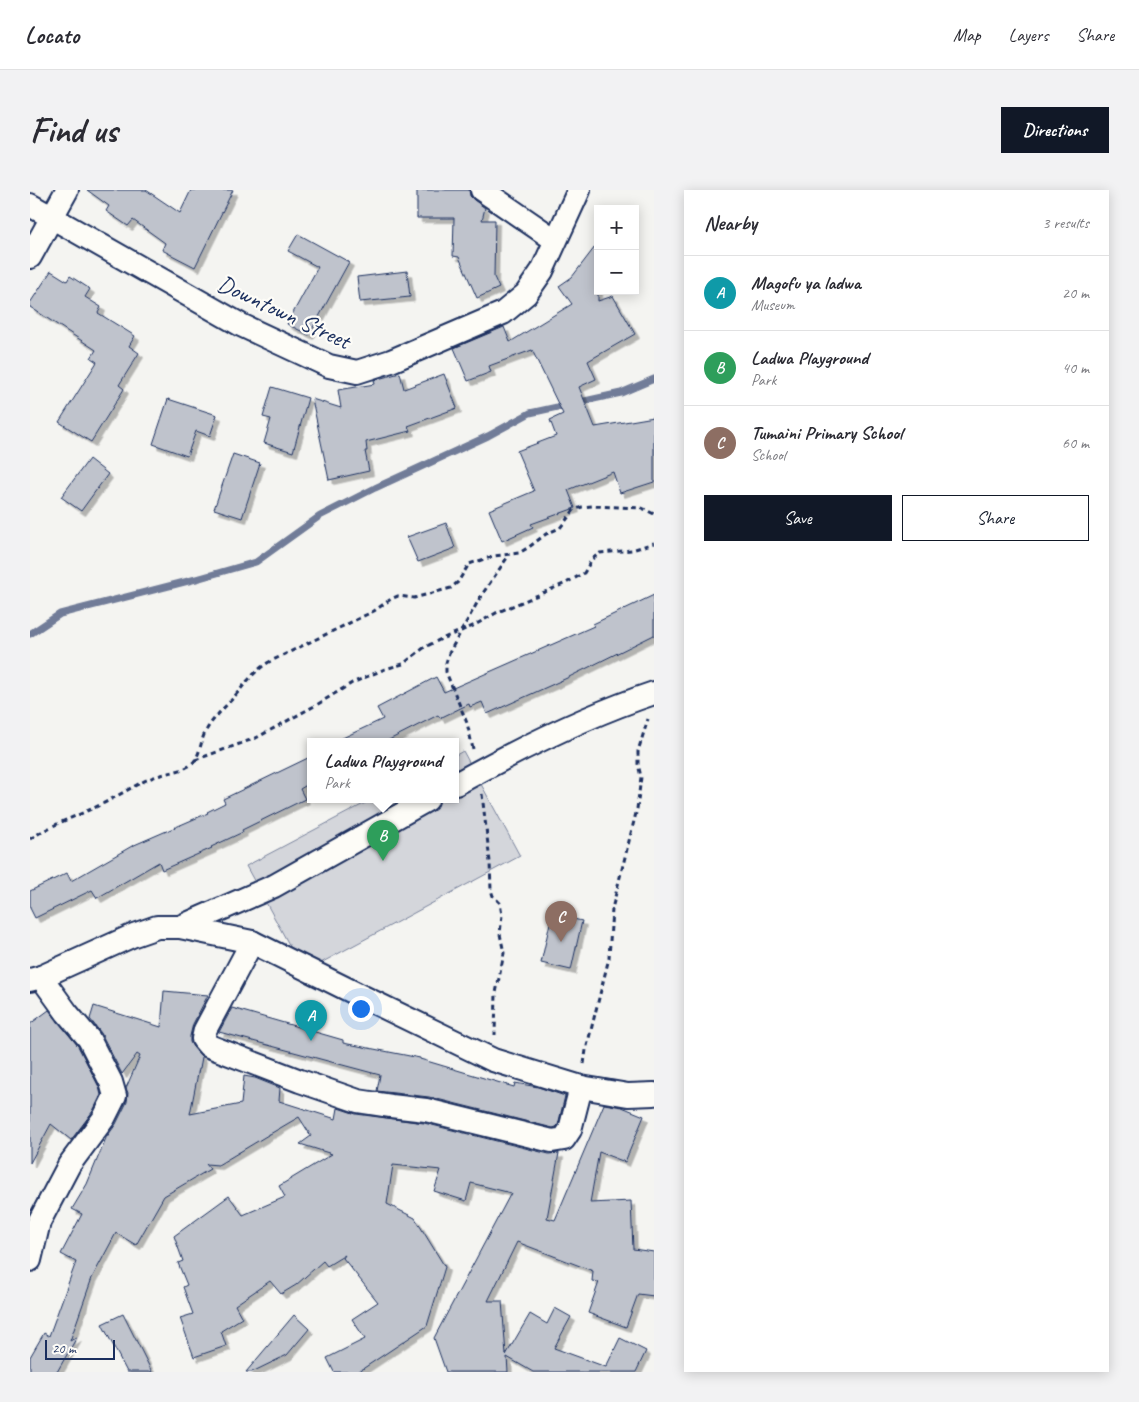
<!DOCTYPE html>
<meta charset="utf-8">
<style>
body{margin:0;font-family:Caveat,sans-serif;background:#f2f2f3;color:#2b2b33}
.controls{position:absolute;right:15px;top:15px;display:grid;overflow:hidden;border-radius:0px;box-shadow:0 2px 12px #0003}
.controls button{width:45px;height:45px;display:grid;place-items:center;padding:0;border:0;border-bottom:1px solid #e1e1e2;background:#fff;color:#2b2b33;font:25px sans-serif}
.scale{position:absolute;left:15px;bottom:12px;width:70px;box-sizing:border-box;padding-left:5px;border:2px solid #1b2f5e;border-top:0;font-size:14px;line-height:18px;white-space:nowrap;color:#1b2f5e;-webkit-text-stroke:4px #fdfcf7;paint-order:stroke}
.you{position:absolute;left:330px;top:818px;width:18px;height:18px;margin:-12px;border:4px solid #fff;border-radius:50%;background:#1a73e8;box-shadow:0 0 0 8px #1a73e833}
.badge{display:grid;place-items:center;width:32px;height:32px;border-radius:50%;background:#111827;color:#fff;font-size:16px;font-weight:700}
.pin{position:absolute;translate:-50% -41px;filter:drop-shadow(0 1px 2px #0008)}
.pin::after{content:'';position:absolute;top:26px;width:18px;height:15px;background:inherit;clip-path:polygon(0 0,100% 0,50% 100%)}
.popup{position:absolute;left:277px;top:548px;width:152px;height:65px;box-sizing:border-box;display:grid;place-content:center;border-radius:0px;background:#fff;filter:drop-shadow(0 1px 4px #0005);font-size:16px;white-space:nowrap;color:#7c7c81}
.popup b{font-size:19px;color:#2b2b33}
.popup::after{content:'';position:absolute;left:50%;top:100%;margin-left:-10px;border:10px solid transparent;border-top-color:#fff}
.list{margin:0;padding:0;list-style:none}
h2{display:flex;justify-content:space-between;align-items:center;height:65px;margin:0;padding:0 20px;font-size:21px}
h2 small{font-size:16px;font-weight:400;color:#7c7c81}
.list li{display:grid;grid-template-columns:32px 1fr auto;gap:15px;align-items:center;box-sizing:border-box;height:75px;padding:0 20px;border-top:1px solid #e1e1e2}
.list b{display:block;font-size:19px;white-space:nowrap}
.list p{margin:0;font-size:16px;white-space:nowrap;color:#7c7c81}
.list em{font-size:16px;font-style:normal;color:#7c7c81}
.actions{display:flex;gap:10px;padding:15px 20px}
.actions a{flex:1;padding:11px 0;border:1px solid #111827;border-radius:0px;text-align:center;font-size:18px;color:#111827}
.actions .main{background:#111827;color:#fff}
.map{position:relative;flex:none;width:624px;height:1182px;overflow:hidden;border-radius:0px}
header{display:flex;align-items:center;gap:30px;box-sizing:border-box;height:70px;padding:0 25px;background:#fff;border-bottom:1px solid #e1e1e2}
header strong{font-size:24px}
nav{display:flex;gap:28px;margin-inline-start:auto;font-size:18px}
.intro{display:flex;align-items:center;justify-content:space-between;box-sizing:border-box;height:120px;padding:0 30px}
h1{margin:0;font-size:35px}
.button{padding:12px 22px;border-radius:0px;background:#111827;color:#fff;font-size:18px;font-weight:700}
main{display:flex;gap:30px;padding:0 30px}
aside{flex:1;background:#fff;border-radius:0px;box-shadow:0 2px 12px #0003}
.map>svg:first-child{display:block}
.green{fill:#d4d6db;stroke:#78829c}
.lines{fill:none;stroke-linecap:round;stroke-linejoin:round}
.stream{stroke:#717c98;stroke-width:7}
.building{fill:#bfc3cc;stroke:#1b2f5e;filter:url(#shadow)}
.street-casing{stroke:#1b2f5e;stroke-width:26}
.path{stroke:#1b2f5e;stroke-width:3;stroke-dasharray:5 4;stroke-linecap:butt}
.street{stroke:#fdfcf7;stroke-width:22}
.labels{text-anchor:middle;dominant-baseline:central;stroke-width:4.5;stroke-linejoin:round;paint-order:stroke}
.street-label{font-size:24px;fill:#1b2f5e;stroke:#fdfcf7}
</style>
<header>
<strong>Locato</strong>
<nav><a>Map</a><a>Layers</a><a>Share</a></nav>
</header>
<div class="intro"><h1>Find us</h1><a class="button">Directions</a></div>
<main>
<div class="map">
<svg width="624" height="1182" viewBox="0 0 624 1182">
<defs>
<filter id="shadow"><feDropShadow dx="4.5" dy="4.5" stdDeviation="0" flood-color="#0004"/></filter>
</defs>
<rect width="100%" height="100%" fill="#f4f4f1"/>
<filter id="ink" filterUnits="userSpaceOnUse"><feTurbulence type="fractalNoise" baseFrequency=".02" numOctaves="2"/><feDisplacementMap in="SourceGraphic" scale="10" xChannelSelector="R" yChannelSelector="G"/><feConvolveMatrix kernelMatrix="1 2 1 2 8 2 1 2 1" color-interpolation-filters="sRGB"/></filter>
<g filter="url(#ink)">
<path class="green" d="M433,561L490,666L274,782L216,676L341,610H426V565Z"/>
<g class="lines">
<path class="stream" d="M0,444L30,424L170,388L226,372L290,326L345,298L458,246L500,223L591,203L624,189"/>
</g>
<g class="building">
<path d="M57,0H116L150,23L161,0H203L165,77L132,60L135,53L103,30L98,36L76,21L79,16Z"/>
<path d="M387,0H439L440,6L444,10L455,18L452,30H465L464,87L469,98L447,108L429,67L423,66L424,28H387Z"/>
<path d="M268,44L319,72L279,145L257,134L288,77L258,61Z"/>
<path d="M568,53V111L583,106L605,144L558,171L566,189L549,197L565,237L624,227V292L590,303L583,282L538,300L545,318L501,334L503,337L472,351L459,320L504,301L487,261L526,246L520,230L533,224L502,160L459,176L461,182L438,191L424,158L474,137L480,152L542,114L529,96L542,87Z"/>
<path d="M21,81L37,91L40,86L60,99L55,107L71,117L68,123L105,146L99,156L109,163L89,195L94,199L61,252L29,232L67,172L61,168L66,160L0,117V113Z"/>
<path d="M377,81L380,107L330,112L327,87Z"/>
<path d="M370,183L374,199L414,184L427,218L378,236L380,241L336,252L337,261H335L339,281L299,290L282,209L311,218L308,200L345,194L344,190Z"/>
<path d="M242,197L278,208L263,262L234,253L241,229L233,227Z"/>
<path d="M138,209L187,225L180,246L166,241L157,266L123,254Z"/>
<path d="M203,264L230,273L212,328L184,319Z"/>
<path d="M59,269L78,284L51,321L31,307Z"/>
<path d="M416,333L425,358L388,372L377,347Z"/>
<path d="M624,405V445L537,488L457,524L452,512L440,517L439,514L410,528L408,525L355,552H304L353,529L347,518L406,487L414,502L564,436L563,434Z"/>
<path d="M280,567V593L270,599L275,609L212,640L213,642L181,657L182,658L132,680L129,672L67,708L62,700L5,728L0,718V701L37,683L41,691L102,656L178,623L177,622L195,613L193,609Z"/>
<path d="M522,724L552,731L541,780L511,773Z"/>
<path d="M134,801L178,805L163,834L160,846V852L163,857L172,867L170,878H169L160,924L211,914L214,886L225,888L250,898L249,911L306,929L308,918L326,924L394,933L519,964L529,963L517,1028L525,1030L574,914L592,917L614,926L595,972L569,962L560,1013L601,1011L603,1059L624,1062V1106L608,1104L596,1137L558,1123L569,1092L562,1091L563,1081L487,1052L458,1111H472L476,1165L500,1124L517,1134L525,1118L541,1127L524,1158L576,1177L590,1148L616,1161L606,1182H503L477,1167L478,1182H416L404,1148L481,1003L441,993L436,1011L404,1001L411,980L363,975L357,1014L385,1028L415,1077L397,1136L328,1182H304L297,1168L335,1149L322,1129L348,1112L313,1068L315,1065L297,1076L293,1071L266,1095L251,1104L240,1091L205,1115L212,1128L191,1141L196,1156L164,1167L150,1128L163,1124L153,1097L157,1095L148,1073L153,1071L144,1046L199,1006L213,1025L255,1007L249,996L302,964L270,954L281,946L269,927L240,944H238V945L188,975L176,974L180,979L134,1006L106,1055L86,1043L62,1088L40,1151L47,1147L27,1182H0V1167L14,1143L19,1146L46,1072L31,1064L52,1024L42,1019L57,994L76,948L86,934L97,912L98,903L96,898L110,866L107,864L92,884L71,843L60,829L64,816L131,837Z"/>
<path d="M202,818L313,850V853L390,868V869L484,897L485,893L508,897L535,906L528,935L526,937L523,938L399,907L347,901L350,885L189,842Z"/>
<path d="M19,820L48,856L69,897L71,905L63,921L41,950L21,934L0,973V834Z"/>
<path d="M93,1124L122,1182H97L72,1134Z"/>
<path d="M264,1125L279,1139L257,1165L222,1182H216Z"/>
</g>
<g class="lines">
<g class="street-casing">
<g id="street">
<path d="M452,0L525,50"/>
<path d="M0,15L211,135L299,176L327,182L361,171L473,123L496,104L512,81L549,0"/>
<path d="M0,67L37,0"/>
<path d="M426,594C489,559 555,526 624,503"/>
<path d="M150,737L244,696L397,610"/>
<path d="M222,752L175,840L173,849L179,856L270,891L328,911L361,916L396,920L522,951L534,949L540,940L551,897"/>
<path d="M0,790L11,787L104,745L127,737H150L222,752L331,806L463,870L551,897L598,905L624,904"/>
<path d="M0,1070L9,1032L39,975L74,928L85,906L81,892L59,849L37,823L11,787"/>
</g>
</g>
<g class="path">
<path d="M443,559L437,533L416,482V473L419,463L451,406L479,365"/>
<path d="M165,570L226,548L288,514L322,493L355,479L373,474L395,457L411,449L443,436L466,423L536,393L554,383L562,369L570,363L602,360L624,353"/>
<path d="M452,604L460,672L461,700L463,706L470,713L472,725L470,744L474,763L466,803L465,845"/>
<path d="M0,649C22,634 48,626 72,614C88,606 103,596 119,589C132,583 147,583 159,576C172,567 169,551 177,539C184,527 195,517 204,507C215,494 224,481 239,472L344,421L361,409L368,406L384,408L421,398L428,392L439,374L464,366L489,363L499,357L516,344L530,338L544,320L552,317L562,316L612,318L624,324"/>
<path d="M554,874L556,860L579,768L582,719L607,619L611,587L608,574V561L618,529"/>
</g>
<use href="#street" class="street"/>
</g>
</g>
<g class="labels">
<g class="street-label">
<text transform="translate(254 122) rotate(25)">Downtown Street</text>
</g>
</g>
</svg>
<div class="controls">
<button>+</button>
<button>−</button>
</div>
<div class="scale">20 m</div>
<div class="you"></div>
<div class="pin badge" style="left:281px;top:851px;background:#0f9aa8">A</div>
<div class="pin badge" style="left:353px;top:671px;background:#2e9e5b">B</div>
<div class="popup"><b>Ladwa Playground</b>Park</div>
<div class="pin badge" style="left:531px;top:752px;background:#8d6e63">C</div>
</div>
<aside>
<h2>Nearby<small>3 results</small></h2>
<ul class="list">
<li><span class="badge" style="background:#0f9aa8">A</span><div><b>Magofu ya ladwa</b><p>Museum</p></div><em>20 m</em></li>
<li><span class="badge" style="background:#2e9e5b">B</span><div><b>Ladwa Playground</b><p>Park</p></div><em>40 m</em></li>
<li><span class="badge" style="background:#8d6e63">C</span><div><b>Tumaini Primary School</b><p>School</p></div><em>60 m</em></li>
</ul>
<div class="actions"><a class="main">Save</a><a>Share</a></div>
</aside>
</main>
